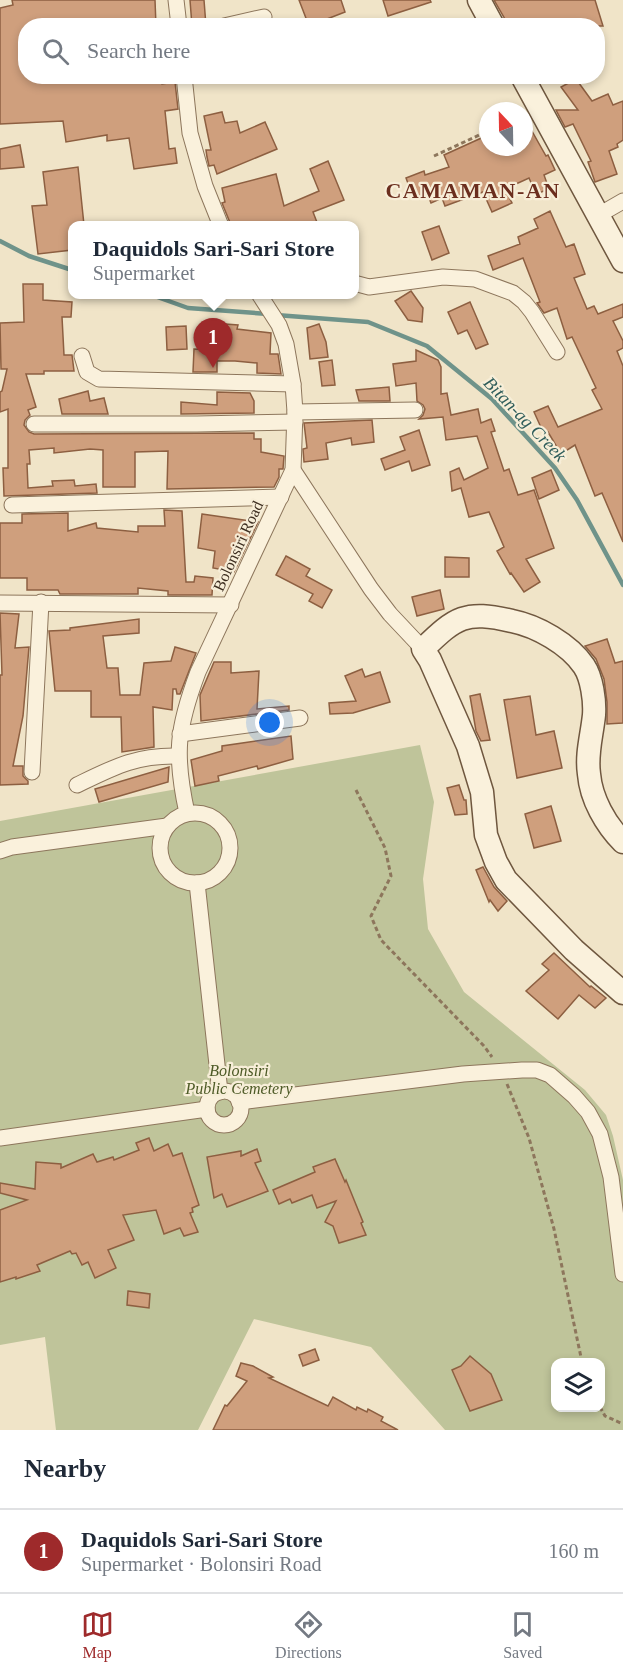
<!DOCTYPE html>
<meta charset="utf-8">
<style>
body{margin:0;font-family:Georgia,serif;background:#f2f2f3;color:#1f2937}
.controls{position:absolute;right:18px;bottom:18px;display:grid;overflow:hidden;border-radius:12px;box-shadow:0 3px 9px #0003}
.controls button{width:54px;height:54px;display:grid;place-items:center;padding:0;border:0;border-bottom:2px solid #e0e1e3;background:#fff;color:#1f2937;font:30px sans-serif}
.compass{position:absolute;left:479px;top:102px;width:54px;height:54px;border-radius:50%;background:#fff;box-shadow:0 3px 9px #0003;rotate:338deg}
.you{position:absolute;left:270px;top:723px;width:21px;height:21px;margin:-15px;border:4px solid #fff;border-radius:50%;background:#1a73e8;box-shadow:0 0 0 9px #1a73e833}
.badge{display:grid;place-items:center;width:39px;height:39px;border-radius:50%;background:#9e2a2b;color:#fff;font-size:20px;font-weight:700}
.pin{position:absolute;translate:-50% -50px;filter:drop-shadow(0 2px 3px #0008)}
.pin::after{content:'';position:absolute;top:32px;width:21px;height:18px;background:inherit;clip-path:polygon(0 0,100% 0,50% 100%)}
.popup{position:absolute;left:68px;top:221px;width:291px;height:78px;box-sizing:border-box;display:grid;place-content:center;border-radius:12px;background:#fff;filter:drop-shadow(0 2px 4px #0005);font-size:20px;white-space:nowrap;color:#747a83}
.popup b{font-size:22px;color:#1f2937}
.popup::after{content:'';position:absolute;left:50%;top:100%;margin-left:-12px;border:12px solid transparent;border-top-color:#fff}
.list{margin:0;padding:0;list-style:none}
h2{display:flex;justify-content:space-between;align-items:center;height:78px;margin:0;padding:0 24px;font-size:26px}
h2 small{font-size:20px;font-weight:400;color:#747a83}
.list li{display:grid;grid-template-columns:39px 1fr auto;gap:18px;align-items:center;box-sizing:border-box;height:84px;padding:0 24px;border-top:2px solid #e0e1e3}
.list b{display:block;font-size:22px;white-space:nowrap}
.list p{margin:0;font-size:20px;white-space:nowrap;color:#747a83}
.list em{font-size:20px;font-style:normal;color:#747a83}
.icon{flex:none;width:33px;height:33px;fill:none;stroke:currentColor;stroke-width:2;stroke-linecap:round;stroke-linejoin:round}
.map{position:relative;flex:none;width:623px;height:1430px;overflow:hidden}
.search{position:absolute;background:#fff;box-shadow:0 3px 9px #0003;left:18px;right:18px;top:18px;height:66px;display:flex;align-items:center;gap:15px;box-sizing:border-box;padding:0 21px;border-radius:24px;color:#747a83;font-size:22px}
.sheet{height:162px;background:#fff}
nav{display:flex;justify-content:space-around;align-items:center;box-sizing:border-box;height:84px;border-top:2px solid #e0e1e3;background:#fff;font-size:16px;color:#747a83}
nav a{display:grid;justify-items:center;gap:3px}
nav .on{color:#9e2a2b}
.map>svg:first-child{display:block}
.cemetery{fill:#bfc49a;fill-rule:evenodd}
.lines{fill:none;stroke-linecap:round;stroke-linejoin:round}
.stream{stroke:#6f938a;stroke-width:4.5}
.building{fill:#cf9f7d;stroke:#8d5f41;stroke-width:1.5}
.minor-casing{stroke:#8d765c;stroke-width:17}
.secondary-casing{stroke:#6f573f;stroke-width:25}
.path{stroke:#8d765c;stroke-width:3;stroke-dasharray:4.5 3;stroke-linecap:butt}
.minor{stroke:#faf1dc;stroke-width:15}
.secondary{stroke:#faf1dc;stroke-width:22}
.labels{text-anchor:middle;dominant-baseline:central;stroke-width:4.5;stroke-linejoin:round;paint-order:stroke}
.street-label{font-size:16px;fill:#3d2e20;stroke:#f7eed8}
.park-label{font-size:16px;font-style:italic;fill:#4d5a26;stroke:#f7eed8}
.water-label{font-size:18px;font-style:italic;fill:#2f5d5a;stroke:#f7eed8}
.district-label{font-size:22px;font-weight:bold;letter-spacing:1.5px;fill:#6b2e1e;stroke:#f7eed8}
</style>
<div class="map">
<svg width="623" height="1430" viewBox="0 0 623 1430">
<rect width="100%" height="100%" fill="#f0e4c8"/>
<path class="cemetery" d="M420,745L434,802L423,879L428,929L464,992L585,1090L606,1115L613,1136L623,1180V1430H445L371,1347L254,1319L198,1430H56L45,1337L0,1345V821ZM556,1362H600V1408H556Z"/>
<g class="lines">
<g class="stream">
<path d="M0,241L29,256L72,270"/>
<path d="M149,294L188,308L268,314"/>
<path d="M276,315L368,322L427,346L492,399L555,468L577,500L623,585"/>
</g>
</g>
<g class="building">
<path d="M12,0H155L156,26H98V20L73,25V23L57,26H26V76H161L162,84L175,82L178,109L165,111L169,149L175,148L177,163L134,169L129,138L107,141V135L66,142L63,121L0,124V8L13,5Z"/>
<path d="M190,0H204L206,26H192Z"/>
<path d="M299,0H341L345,12L309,26Z"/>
<path d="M383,0H430L431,2L388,16Z"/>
<path d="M494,0H595L603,26H509Z"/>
<path d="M576,79L592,101L608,94L613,105L623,101V140L617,144L618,147L609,151L617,174L595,182L588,162L591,161L573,124L565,127L556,110H578L561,87Z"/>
<path d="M222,112L225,123L237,121L240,133L265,122L277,149L217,174L214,165L209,166L207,157L206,150H211L204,116Z"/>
<path d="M524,117L546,156L548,155L555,170L544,175L549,189L536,194L529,178L505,189L512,203L492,212L483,192L445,206L442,198L431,203L429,198L412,194L406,178L424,171L425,175L449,167L444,155L488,135V147H524Z"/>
<path d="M20,145L24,167L0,169V149Z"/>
<path d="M328,161L344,200L313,212L318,225H231L222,203L225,202L222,188L276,174L284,206L319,191L310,169Z"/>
<path d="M78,167L84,225H72V250L38,254L32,206L47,205L43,172Z"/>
<path d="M550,211L566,247L574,244L585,274L574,278L587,309L594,306L598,314L623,304V317L613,321L623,341V348L617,351L623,366V542L602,493L595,496L575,445L561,454L548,432L544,434L534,412L548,406L558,427L602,409L592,390L596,388L572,337L567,339L557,308L544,313L537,303L540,302L523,258L493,270L488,256L520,244L518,237L538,228L534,219Z"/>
<path d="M439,226L449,253L432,260L422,232Z"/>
<path d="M23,284H43V300L72,302L71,317H62L64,355H72L74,371H44V374H26L36,407L28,410L30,415L25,420L24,425L29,432L34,434L254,433V439H261V452L284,456L283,469H279V477L274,487L167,489L168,451L135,452V487H103V450L90,449L54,453V448L29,450L30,464H27L28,488L53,486L52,481L74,480L75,486L96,484L97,493L4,496L3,468H8V409L0,412V392L2,391L7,369H1L0,323L24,322Z"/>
<path d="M411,291L423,308L422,322L408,320L395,301Z"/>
<path d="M470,302L488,344L476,349L467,330L458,334L448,312Z"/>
<path d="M225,324L238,325L237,329L271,333L270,354H278L281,374L257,373V363L235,361H217V372H193L194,349L223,350Z"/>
<path d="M319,324L326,342L328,357L310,359L307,328Z"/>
<path d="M186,326L187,349L167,350L166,327Z"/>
<path d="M416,350L438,360L441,367V394L447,393L451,415L478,409L481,423L491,419L495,431L491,432L504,471L509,469L518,495L534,490L554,548L526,559L540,582L524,592L511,573L510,574L497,551L504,547L489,512L469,517L461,488L452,491L450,472L459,468L464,480L488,468L477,436L446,440L443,417L419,419L423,415L425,409L423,405L417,401L416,383L396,386L393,364L416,361Z"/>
<path d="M332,360L335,385L322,386L319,362Z"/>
<path d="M389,387L390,401H359L356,390Z"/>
<path d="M88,391L90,401L104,398L108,414H62L59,399Z"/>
<path d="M217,392L250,393L254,401V413L181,414V402L217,405Z"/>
<path d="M372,420L374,442L352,445L351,438L326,443L328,459L304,462L303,449L307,448L304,423Z"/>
<path d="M419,430L430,465L412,471L409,461L385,470L381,459L405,450L400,437Z"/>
<path d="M551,470L559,490L539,499L532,478Z"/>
<path d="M164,510L182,511L186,582H194L195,576L213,578L212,595H168V591L138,588V594H60L58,590H27V578H0V523H22V514L68,513V531L96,523L97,528L138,532V526H165Z"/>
<path d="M202,514L258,522L234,572L213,568L215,551L198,548Z"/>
<path d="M286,556L310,569L306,576L332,590L322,608L309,601L313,594L276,575Z"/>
<path d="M445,557L469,558V577H445Z"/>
<path d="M440,590L444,609L417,616L412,597Z"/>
<path d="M0,613L19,614L15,648L29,647L23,716L13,766H23V776L28,781V784L0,785V675H2Z"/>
<path d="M139,619V633L103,636L107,668H118L120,695H140L144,663L171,661L175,647L196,653L180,694H177L176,689H173L172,710L153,707L154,747L122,752L121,717H91V691H55L49,631L70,630V628Z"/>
<path d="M607,639L615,663L623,661V723L607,724V702L604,679L596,659L585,646Z"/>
<path d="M214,662H231V673L259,671L257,709L289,706V710L201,721L200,695Z"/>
<path d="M362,669L365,677L380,672L390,702L353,713L330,714L329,703L356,701L345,676Z"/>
<path d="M480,694L490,740L481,741L476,731L470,696Z"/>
<path d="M530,696L536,735L554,731L562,768L517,778L504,700Z"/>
<path d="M291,736L293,759L258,769L257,766L218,776L219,781L195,786L191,760L222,751V746Z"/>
<path d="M169,767L168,782L99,802L95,789Z"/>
<path d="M459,785L464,800H466L467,814L455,815L447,788Z"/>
<path d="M551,806L561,841L534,848L525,814Z"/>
<path d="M483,867L494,887L507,901L498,911L490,900L489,902L476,870Z"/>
<path d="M554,953L590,987L591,986L606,998L595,1008L579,995L558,1019L526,991L549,970L542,964Z"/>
<path d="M149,1138L154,1151L168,1144L173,1156L182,1153L199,1205L192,1208L193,1212L190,1213L198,1232L184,1236L180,1228L164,1234L156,1210L123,1215L134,1240L108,1250L116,1268L95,1278L88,1262L82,1265L76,1253L72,1254L70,1251L37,1265L40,1271L16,1279V1277L0,1282V1210L27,1200L0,1193V1183L35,1189L36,1162L61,1164V1168L93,1154L97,1162L113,1157L114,1160L139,1150L136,1143Z"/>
<path d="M257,1149L261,1161L255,1163L268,1191L227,1207L222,1194L214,1198L207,1157L241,1151V1156Z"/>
<path d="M335,1159L345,1182L346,1180L363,1222L361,1223L366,1235L339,1243L333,1226L325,1222L336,1201L317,1208L312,1195L292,1203L290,1199L279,1204L273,1190L315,1172L313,1167Z"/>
<path d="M128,1291L150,1294L149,1308L127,1305Z"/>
<path d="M315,1349L319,1360L303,1366L299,1355Z"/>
<path d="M470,1356L491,1374L502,1400L470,1411L452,1370L461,1366Z"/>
<path d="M241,1363L253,1366L273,1377L269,1378L328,1406L333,1397L356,1410L357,1407L367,1412L368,1409L383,1417L381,1421L398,1430H213L225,1405L227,1406L247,1381L236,1376Z"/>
</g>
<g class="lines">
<g class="minor-casing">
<g id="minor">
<path d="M176,0L179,26"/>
<path d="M224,26L264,17"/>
<path d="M184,76L190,133L205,186L221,226"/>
<path d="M597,216L623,201"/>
<path d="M354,283L369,287L443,277L475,279L513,293L524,302L532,312L557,352"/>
<path d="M82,356L87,372L99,379L293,384"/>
<path d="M295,412L415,410"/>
<path d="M34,424H197L295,422"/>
<path d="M293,470L371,589L390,614L423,649"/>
<path d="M12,505L281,497"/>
<path d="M0,603L231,605"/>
<path d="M180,734L300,718"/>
<path d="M32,772L41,602"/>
<path d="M77,785C114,767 136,755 178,756"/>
<circle cx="195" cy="848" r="35"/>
<path d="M187,813C174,754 177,728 198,672L293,470L295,412L293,384L286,344L279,325L259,294"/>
<path d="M0,851L12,847L167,826"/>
<path d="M197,883L220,1092"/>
<circle cx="224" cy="1108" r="17"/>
<path d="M239,1102L463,1074L522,1070H537L550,1075L574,1096L588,1112L600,1134L611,1177L623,1274"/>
<path d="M0,1138L207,1109"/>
</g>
</g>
<g class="secondary-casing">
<g id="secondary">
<path d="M479,0L493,26"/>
<path d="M522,76L623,261"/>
<path d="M623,842C606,825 591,799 589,774C586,754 592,735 594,715C595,701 592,678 584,666C569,644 537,626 512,621C465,610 456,617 423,649L430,660L468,746L482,792L486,835L496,862L506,880L574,950L623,993"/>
</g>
</g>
<g class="path">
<path d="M434,156L488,131"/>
<path d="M356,790L385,848L391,876L371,916L381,940L484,1046L492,1057"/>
<path d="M507,1084L529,1138L554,1229L582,1362"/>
<path d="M600,1407L605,1416L623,1424"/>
</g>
<use href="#minor" class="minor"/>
<use href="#secondary" class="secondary"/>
</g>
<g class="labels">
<g class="street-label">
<text transform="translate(238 546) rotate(-65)">Bolonsiri Road</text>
</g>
<g class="park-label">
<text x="239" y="1070">Bolonsiri<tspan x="239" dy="18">Public Cemetery</tspan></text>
</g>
<g class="water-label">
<text transform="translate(525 419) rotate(46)">Bitan-ag Creek</text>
</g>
<g class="district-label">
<text x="473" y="190">CAMAMAN-AN</text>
</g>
</g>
</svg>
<div class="controls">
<button><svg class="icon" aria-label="layers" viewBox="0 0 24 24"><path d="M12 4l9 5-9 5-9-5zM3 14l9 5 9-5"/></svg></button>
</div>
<svg class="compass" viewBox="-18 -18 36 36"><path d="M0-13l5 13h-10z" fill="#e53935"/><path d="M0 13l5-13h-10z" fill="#747a83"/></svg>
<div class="you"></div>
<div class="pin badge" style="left:213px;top:368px">1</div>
<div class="popup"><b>Daquidols Sari-Sari Store</b>Supermarket</div>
<div class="search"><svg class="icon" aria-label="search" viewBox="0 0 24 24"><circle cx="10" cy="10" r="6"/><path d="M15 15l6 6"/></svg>Search here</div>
</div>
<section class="sheet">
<h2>Nearby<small></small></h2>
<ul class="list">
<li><span class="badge">1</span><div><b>Daquidols Sari-Sari Store</b><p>Supermarket · Bolonsiri Road</p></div><em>160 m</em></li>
</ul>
</section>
<nav>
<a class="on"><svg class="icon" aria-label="map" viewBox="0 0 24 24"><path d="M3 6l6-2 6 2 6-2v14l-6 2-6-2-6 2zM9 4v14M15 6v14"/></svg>Map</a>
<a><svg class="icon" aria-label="directions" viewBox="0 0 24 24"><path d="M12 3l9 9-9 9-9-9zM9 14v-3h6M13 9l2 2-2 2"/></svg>Directions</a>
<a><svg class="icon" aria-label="saved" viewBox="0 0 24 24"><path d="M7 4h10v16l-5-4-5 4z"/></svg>Saved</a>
</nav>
